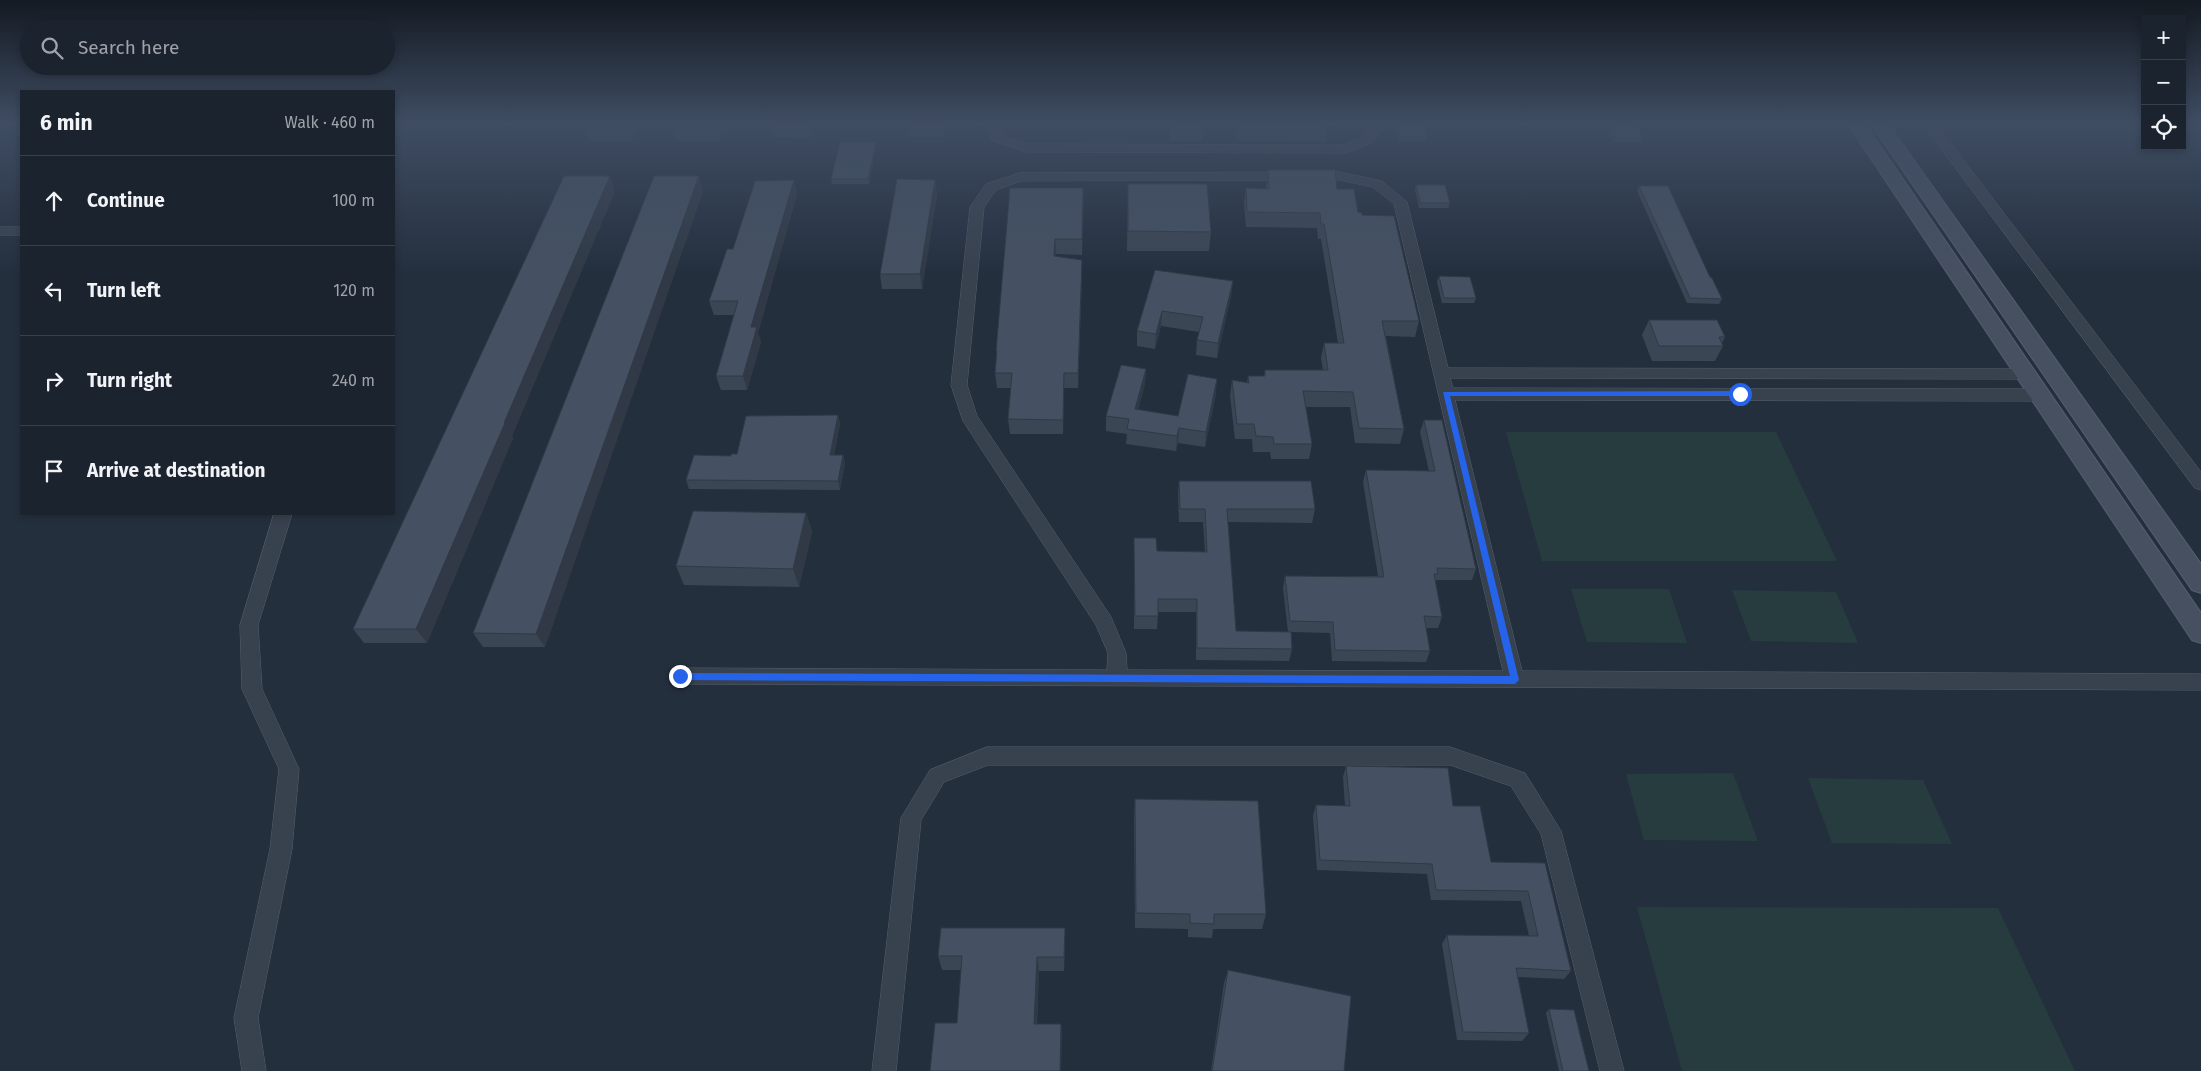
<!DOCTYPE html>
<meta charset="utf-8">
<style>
body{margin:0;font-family:"Fira Sans",sans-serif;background:#242b36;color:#f1f3f6}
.controls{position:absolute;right:15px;top:15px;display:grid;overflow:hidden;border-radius:0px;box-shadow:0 2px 8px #0003}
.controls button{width:45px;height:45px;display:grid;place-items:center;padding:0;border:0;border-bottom:1px solid #39404a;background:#1b232e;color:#f1f3f6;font:25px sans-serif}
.stop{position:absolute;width:15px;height:15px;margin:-11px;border:4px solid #2563eb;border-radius:50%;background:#fff}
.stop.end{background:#2563eb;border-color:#fff;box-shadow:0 1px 5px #0008}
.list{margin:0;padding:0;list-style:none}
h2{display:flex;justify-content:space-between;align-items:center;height:65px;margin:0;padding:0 20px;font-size:21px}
h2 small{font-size:16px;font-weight:400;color:#a0a4aa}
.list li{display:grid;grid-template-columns:32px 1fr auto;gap:15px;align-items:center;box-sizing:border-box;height:90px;padding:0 20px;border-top:1px solid #39404a}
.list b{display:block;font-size:19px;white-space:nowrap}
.list em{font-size:16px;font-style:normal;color:#a0a4aa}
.icon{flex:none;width:28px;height:28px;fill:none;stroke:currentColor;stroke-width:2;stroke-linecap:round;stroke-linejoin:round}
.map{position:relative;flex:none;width:2201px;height:1071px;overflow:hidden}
.search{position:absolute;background:#1b232e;box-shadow:0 2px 8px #0003;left:20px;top:20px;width:375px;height:55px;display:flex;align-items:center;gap:12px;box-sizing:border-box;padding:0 18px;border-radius:28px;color:#a0a4aa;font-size:19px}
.panel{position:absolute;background:#1b232e;box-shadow:0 2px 8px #0003;left:20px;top:90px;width:375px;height:425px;border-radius:0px}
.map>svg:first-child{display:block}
.green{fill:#263c3f}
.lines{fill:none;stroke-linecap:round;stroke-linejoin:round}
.minor-casing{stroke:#565f6c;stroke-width:1}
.secondary-casing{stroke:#565f6c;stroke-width:2}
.minor{fill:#38414e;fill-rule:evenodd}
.secondary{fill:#465061;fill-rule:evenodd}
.wall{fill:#3b4654}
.shaded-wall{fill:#303945}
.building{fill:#455162;stroke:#303945}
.route{fill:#2563eb}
</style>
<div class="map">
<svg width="2201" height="1071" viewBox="0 0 2201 1071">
<rect width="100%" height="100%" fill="#242f3e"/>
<g class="green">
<path d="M1506,432H1776L1837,561H1542Z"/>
<path d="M1571,589H1669L1687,643L1587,642Z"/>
<path d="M1732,590L1836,592L1858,643L1751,641Z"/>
<path d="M1733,773L1758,841L1644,840L1626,774Z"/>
<path d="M1808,778L1923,780L1952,844L1832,843Z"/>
<path d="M1637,907L1998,908L2075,1071H1682Z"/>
</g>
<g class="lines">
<g class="minor-casing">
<g id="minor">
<path d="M982,124H994L1003,135L1026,144L1343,145L1365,136L1374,124H1386C1377,143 1363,148 1343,153L1026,152L993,141Z"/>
<path d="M1923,124H1936L2201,472V490L2195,488Z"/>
<path d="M1339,172L1382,181L1407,202L1448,368L2025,369L2031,370L2033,374L2031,378L2025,379L1450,378L1453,388L2039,389L2045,391L2047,395L2045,399L2039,401L1455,400L1522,671L2201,674V690L680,684L673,682L670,676L673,670L680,668L1107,670L1108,653L1096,625L963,421L951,385L970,207L986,184L1020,173ZM1339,180L1373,187L1394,204L1503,671L1127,670L1126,653L1111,617L977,416L967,385L984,207L996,190L1021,181Z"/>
<rect x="0" y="227" width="21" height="8"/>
<path d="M274,514H292L258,625L262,689L299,769L292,849L258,1018L266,1071H242L234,1018L270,849L279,769L242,689L240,625Z"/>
<path d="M987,747H1450L1525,773L1561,831L1624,1071H1600L1541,834L1511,786L1450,765H988L944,782L921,820L896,1071H872L901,818L930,770Z"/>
</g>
</g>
<g class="secondary-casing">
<g id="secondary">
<path d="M1848,124H1865L2201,613V643L2192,640Z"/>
<path d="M1871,124H1888L2201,564V593L2192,590Z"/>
</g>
</g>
<use href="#minor" class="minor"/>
<use href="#secondary" class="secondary"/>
</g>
<g class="wall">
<path d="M639,124L632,142L589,141L583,126Z"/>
<path d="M672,124H725L719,141H676L671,126Z"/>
<path d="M771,124H814L811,138L774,137Z"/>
<path d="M907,124H946L944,137H909Z"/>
<path d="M1018,124H1085V125Z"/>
<rect x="1170" y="124" width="33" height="17"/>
<path d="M1234,124H1336V126H1326L1327,132L1325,142L1236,141Z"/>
<path d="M1395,124H1424L1427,136L1426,141H1399Z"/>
<path d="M1605,124H1636L1642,137L1640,142H1613Z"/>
<path d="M876,142V147L869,184H832L831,179Z"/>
<path d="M1268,170L1337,189L1358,212L1362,215L1419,321L1415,337L1386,336L1404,429L1400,444L1355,443L1350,407H1306L1312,444L1309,459H1271L1270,452H1253L1252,439H1235L1230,396L1232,380L1247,383L1248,376H1264L1265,370H1323L1321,358L1324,343H1338L1321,239H1318L1317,228L1246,227L1244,204L1246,188L1266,189Z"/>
<path d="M935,180L937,195L922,289H882L880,274Z"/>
<path d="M1128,184L1211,232L1209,251H1127Z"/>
<path d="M1416,185L1450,203L1448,208H1419L1415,190Z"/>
<path d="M1639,186L1710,277L1722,299L1719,304L1687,303L1637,191Z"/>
<path d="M1083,188L1082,255L1056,254V257L1082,275L1078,388H1064L1063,434H1010L1008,419L1011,388H997L995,373L996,361V351Z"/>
<path d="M615,191L512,436L513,438L427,643H364L353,629Z"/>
<path d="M703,191L545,647H483L473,633Z"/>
<path d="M797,194L758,333L761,342L747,390H721L716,376L734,315H714L709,301L733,249Z"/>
<path d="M1155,270L1233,281L1231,296L1217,358L1196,355L1197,340L1199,332L1161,326L1155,349L1137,346V331Z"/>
<path d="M1439,276L1476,298L1474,303H1442L1437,282Z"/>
<path d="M1649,320L1725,337L1722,343L1723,346L1715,361H1652L1642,335Z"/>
<path d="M1146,369L1145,384L1138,410L1178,416L1216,394L1205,447L1178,443L1176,451L1126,444L1127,434L1106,431V416Z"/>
<path d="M838,415L840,424L834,455H843L845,464L840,490L689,489L686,480L731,456Z"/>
<path d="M1424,420L1476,569L1472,580H1436L1435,582L1442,617L1438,628H1426L1430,651L1426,662L1332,661L1330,633L1291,632L1292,649L1289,661L1196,660V612H1158L1157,629H1134V538L1157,551L1205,552L1203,522H1179L1178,494L1179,481L1315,509L1312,523L1228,522L1236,631L1288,632L1283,588L1285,576H1378L1363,482L1366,470L1429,471L1420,432Z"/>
<path d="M806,513L812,532L799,587L684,585L676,566Z"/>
<path d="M1346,766L1453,806L1491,862L1545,863L1571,971L1564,979L1518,977L1529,1033L1522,1041L1457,1040L1442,944L1447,935L1529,936L1521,901L1431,900L1427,874L1317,870L1313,816L1316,805L1345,806L1343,777Z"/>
<path d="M1135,799L1266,914L1262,929H1213L1212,938L1188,937V929L1135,928L1134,816Z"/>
<path d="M1065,928V943L1064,971H1039L1037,1024H1061L1062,1037L957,1023L961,970H942L938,956Z"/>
<path d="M1228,970L1344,1071H1211L1224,983Z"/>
<path d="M1549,1009L1589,1071H1559L1546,1013Z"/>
</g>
<g class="shaded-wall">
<path d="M628,124H639L632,142L627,127Z"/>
<path d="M715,124H725L719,141L715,126Z"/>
<path d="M808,124H814L811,138Z"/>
<path d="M943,124H946L944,137Z"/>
<path d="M876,142V147L869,184L868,179Z"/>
<path d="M610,176L615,191L512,436L513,438L427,643L416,629Z"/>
<path d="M699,176L703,191L545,647L536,634Z"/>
<path d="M794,180L797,194L758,333L761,342L747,390L743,376L751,327Z"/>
<path d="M935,180L937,195L922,289L920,274Z"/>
<path d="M1083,188L1084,203L1082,255V239Z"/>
<path d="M1055,239L1056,254L1055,272L1054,256Z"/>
<path d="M1082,260V275L1078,388V373Z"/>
<path d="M1233,281L1231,296L1217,358L1218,343Z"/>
<path d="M1162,311L1161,326L1155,349L1156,334Z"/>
<path d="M1146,369L1145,384L1134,424L1135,409Z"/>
<path d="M1217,379L1216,394L1205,447L1206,432Z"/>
<path d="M838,415L840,424L832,464L830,455Z"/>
<path d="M1179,428L1178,443L1176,451L1177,436Z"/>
<path d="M843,455L845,464L840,490L838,481Z"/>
<path d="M806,513L812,532L799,587L793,569Z"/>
<path d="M1037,957L1039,971L1036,1037L1034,1024Z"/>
<path d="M1061,1024L1062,1037L1061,1071H1060Z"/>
</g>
<g class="building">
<path d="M584,124H628L627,127L583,126Z"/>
<path d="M672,124H715V126H671Z"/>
<path d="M1171,124H1203L1204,129L1171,128Z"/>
<path d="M1236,124H1326L1327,132H1236Z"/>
<path d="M1397,124H1424L1427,136H1400Z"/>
<path d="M1609,124H1636L1642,137H1615Z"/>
<path d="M840,142H876L868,179H831Z"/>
<path d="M1268,170H1335L1337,189H1354L1358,212L1362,213V215L1394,216L1419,321H1382L1404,429L1359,428L1353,392L1303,391L1312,444H1274L1273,437L1256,436L1254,424H1237L1232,380L1249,383L1248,376H1265V370H1328L1324,343H1344L1324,224H1321L1320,213L1247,212L1246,188L1269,189Z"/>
<path d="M564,176H610L504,423H505L416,629H353Z"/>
<path d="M654,176H699L536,634L473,633Z"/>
<path d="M897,179L935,180L920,274H880Z"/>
<path d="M794,180L751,327H757L743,376H716L738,301H709L727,249H733L755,181Z"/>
<path d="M1128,184H1207L1211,232L1128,231Z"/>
<path d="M1416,185H1445L1450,203H1420Z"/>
<path d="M1639,186H1668L1710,277L1712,278L1722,299L1690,298Z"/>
<path d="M1010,188H1083L1082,239H1055L1054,256L1082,260L1078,373H1064L1063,420L1008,419L1012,373H995L997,351H996Z"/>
<path d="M1155,270L1233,281L1218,343L1197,340L1203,317L1162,311L1156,334L1137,331Z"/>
<path d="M1439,276L1470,277L1476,298H1444Z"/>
<path d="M1649,320H1717L1725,337H1719L1723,346H1659Z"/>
<path d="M1121,365L1146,369L1135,409L1178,416L1188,374L1217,379L1206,432L1179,428L1177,436L1127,429L1129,419L1106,416Z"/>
<path d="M838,415L830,455H843L838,481L686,480L694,455L731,456V454H737L746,416Z"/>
<path d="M1424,420H1442L1476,569L1437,568L1438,574H1434L1442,617L1424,616L1430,651L1335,650L1333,622L1290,621L1285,576L1384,577L1366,470L1435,471Z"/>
<path d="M1179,481H1311L1315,509H1227L1236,631L1291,632L1292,649L1197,648V599H1158V616H1135L1134,538H1156L1157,551L1207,552L1205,509H1180Z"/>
<path d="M693,511L806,513L793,569L676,566Z"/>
<path d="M1346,766L1448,768L1453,806H1480L1491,862L1545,863L1571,971L1516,968L1529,1033L1463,1032L1447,935L1538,936L1528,891L1436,890L1432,864L1320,860L1316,805L1350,806Z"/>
<path d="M1135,799L1258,801L1266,914H1214V924L1190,923V914L1136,913Z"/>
<path d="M941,928H1065L1064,957H1037L1034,1024H1061L1060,1071H930L935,1023H957L962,956H938Z"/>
<path d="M1228,970L1351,996L1344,1071H1212Z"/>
<path d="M1549,1009L1574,1010L1589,1071H1563Z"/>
</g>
<linearGradient id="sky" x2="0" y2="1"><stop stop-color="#141a22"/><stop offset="0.45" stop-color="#3f4d63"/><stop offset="1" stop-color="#3f4d63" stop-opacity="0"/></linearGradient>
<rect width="2201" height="274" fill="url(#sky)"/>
<path class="route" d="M1740,391L1743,394L1740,396H1450L1519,680L1515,684L680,680L676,676L680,673L1510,676L1443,392Z"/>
</svg>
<div class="controls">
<button>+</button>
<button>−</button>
<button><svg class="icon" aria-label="locate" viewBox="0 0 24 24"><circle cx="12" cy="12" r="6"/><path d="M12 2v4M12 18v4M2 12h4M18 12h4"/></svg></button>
</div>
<div class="stop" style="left:1740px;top:394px"></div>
<div class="stop end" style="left:680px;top:676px"></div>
<div class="search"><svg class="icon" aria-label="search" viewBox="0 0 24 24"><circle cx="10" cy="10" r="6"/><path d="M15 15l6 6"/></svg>Search here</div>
<section class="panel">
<h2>6 min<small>Walk · 460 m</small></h2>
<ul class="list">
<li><svg class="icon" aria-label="ahead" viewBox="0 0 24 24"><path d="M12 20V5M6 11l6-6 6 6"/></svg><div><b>Continue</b></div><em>100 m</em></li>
<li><svg class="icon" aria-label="left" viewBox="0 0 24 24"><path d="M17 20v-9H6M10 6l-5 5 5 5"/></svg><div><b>Turn left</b></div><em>120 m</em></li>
<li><svg class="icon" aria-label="right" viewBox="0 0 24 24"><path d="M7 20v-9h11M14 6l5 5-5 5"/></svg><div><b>Turn right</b></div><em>240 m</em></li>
<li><svg class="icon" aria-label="arrive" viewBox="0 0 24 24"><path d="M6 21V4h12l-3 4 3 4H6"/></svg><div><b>Arrive at destination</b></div></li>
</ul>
</section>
</div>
